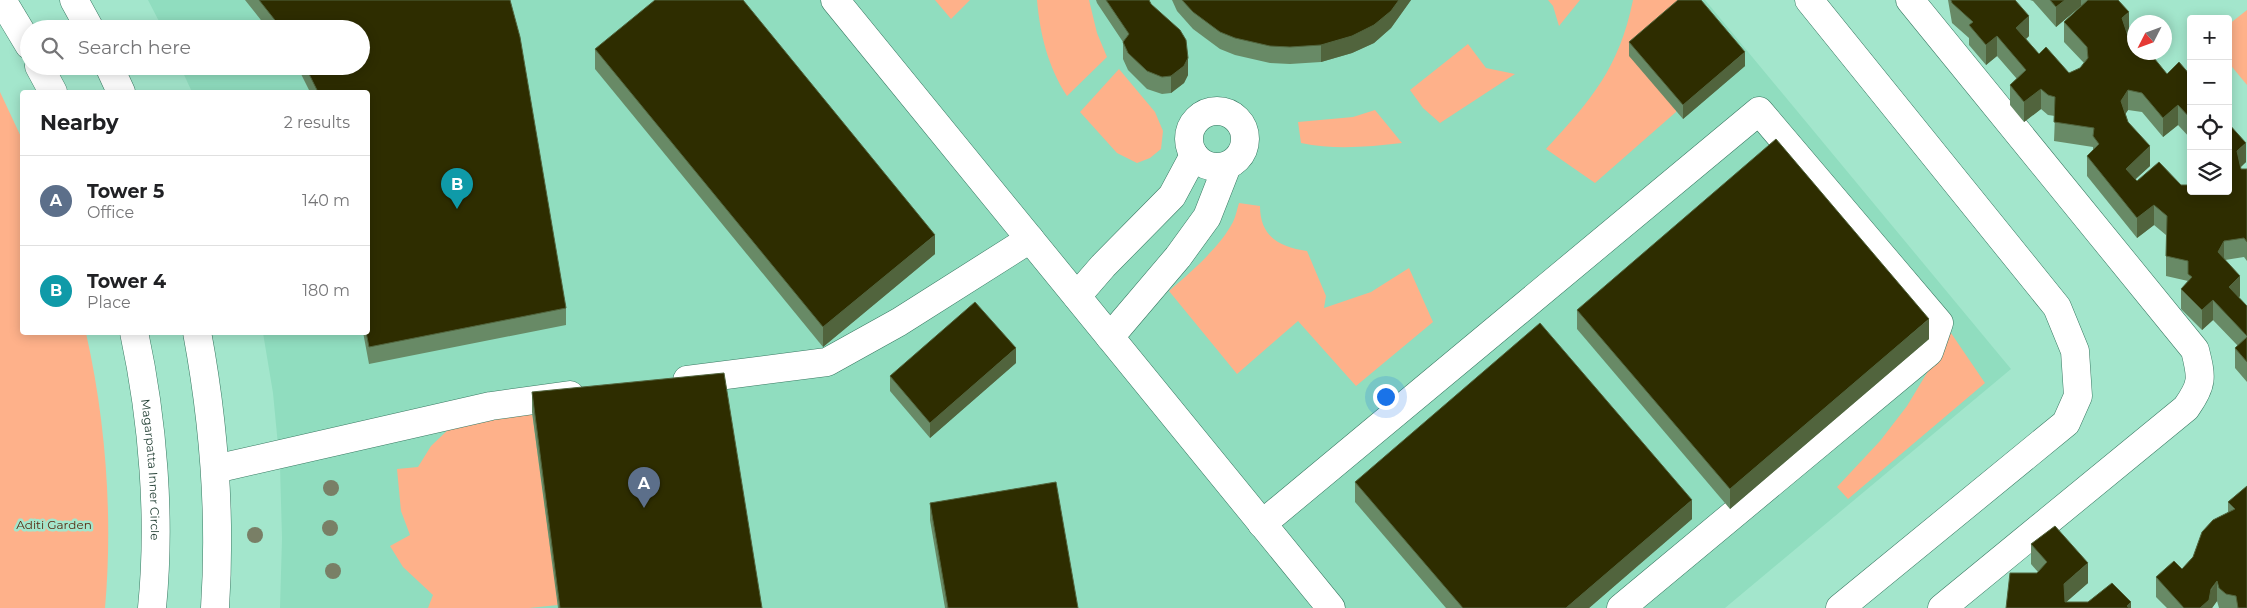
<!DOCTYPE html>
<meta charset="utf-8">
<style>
body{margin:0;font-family:Montserrat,sans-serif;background:#f2f2f2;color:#202124}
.controls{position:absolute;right:15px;top:15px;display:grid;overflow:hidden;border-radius:5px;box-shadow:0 2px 12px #0003}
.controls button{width:45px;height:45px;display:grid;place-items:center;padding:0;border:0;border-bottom:1px solid #e0e0e0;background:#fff;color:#202124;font:25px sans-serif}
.compass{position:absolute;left:2127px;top:15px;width:45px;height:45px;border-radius:50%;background:#fff;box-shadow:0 2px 12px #0003;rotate:228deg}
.you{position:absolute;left:1385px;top:396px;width:18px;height:18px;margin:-12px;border:4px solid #fff;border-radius:50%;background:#1a73e8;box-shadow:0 0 0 8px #1a73e833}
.badge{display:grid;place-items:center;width:32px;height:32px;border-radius:50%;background:#b33480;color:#fff;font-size:16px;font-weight:700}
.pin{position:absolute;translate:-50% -41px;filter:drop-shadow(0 1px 2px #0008)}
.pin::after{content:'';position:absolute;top:26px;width:18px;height:15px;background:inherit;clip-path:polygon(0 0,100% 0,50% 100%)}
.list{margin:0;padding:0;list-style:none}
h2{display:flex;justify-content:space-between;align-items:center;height:65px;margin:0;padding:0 20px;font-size:21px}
h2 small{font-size:16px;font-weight:400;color:#757577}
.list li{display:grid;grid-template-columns:32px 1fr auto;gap:15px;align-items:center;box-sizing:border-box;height:90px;padding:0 20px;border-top:1px solid #e0e0e0}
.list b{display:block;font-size:19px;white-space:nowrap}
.list p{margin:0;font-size:16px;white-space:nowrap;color:#757577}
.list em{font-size:16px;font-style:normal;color:#757577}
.icon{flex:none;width:28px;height:28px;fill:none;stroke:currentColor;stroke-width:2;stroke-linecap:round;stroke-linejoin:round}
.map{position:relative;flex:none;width:2247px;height:608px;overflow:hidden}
.search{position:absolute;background:#fff;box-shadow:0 2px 12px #0003;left:20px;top:20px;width:350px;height:55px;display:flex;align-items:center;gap:12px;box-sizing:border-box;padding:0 18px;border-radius:28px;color:#757577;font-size:19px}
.panel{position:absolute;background:#fff;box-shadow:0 2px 12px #0003;left:20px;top:90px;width:350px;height:245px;border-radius:5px}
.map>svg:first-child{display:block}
.built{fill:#90ddbf}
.green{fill:#feb18a}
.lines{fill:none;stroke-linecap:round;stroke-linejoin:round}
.minor-casing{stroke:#387962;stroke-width:29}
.minor{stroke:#fff;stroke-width:28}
.tree{fill:#797f66}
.wall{fill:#688a66}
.shaded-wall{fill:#51643d}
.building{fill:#2e2d00;stroke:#51643d}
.labels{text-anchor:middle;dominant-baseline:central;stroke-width:5;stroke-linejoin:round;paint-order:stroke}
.street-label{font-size:12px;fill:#274338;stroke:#a3e6cc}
.park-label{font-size:12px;fill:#572b12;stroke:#a3e6cc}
</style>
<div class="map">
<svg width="2247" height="608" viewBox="0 0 2247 608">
<rect width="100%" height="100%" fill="#a3e6cc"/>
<path class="built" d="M148,0H1705L2011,369L1725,608H280L282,538L280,466L273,393L263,333L368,332V92H192L180,66H361V29H163Z"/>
<g class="green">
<path d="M935,0H970L951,19Z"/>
<path d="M1037,0H1089L1097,33L1107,57L1067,96C1048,67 1040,34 1037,0Z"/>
<path d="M1548,0H1580L1559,26L1553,6Z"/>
<path d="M1633,0H1689L1676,112L1595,183L1546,149C1592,99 1619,68 1633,0Z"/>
<path d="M2247,10V85L2228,62V25Z"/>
<path d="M1468,44L1486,68L1515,74L1440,123L1423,108L1410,90Z"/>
<path d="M1119,69L1155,112L1163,131L1161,149L1150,158L1137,163L1117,153L1080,112Z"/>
<path d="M0,92L22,139V332L86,333C106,422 113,517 105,608H0Z"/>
<path d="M1375,110L1402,143C1368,147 1334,150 1301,143L1298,122L1353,117Z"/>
<path d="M1239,203L1260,206C1260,237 1280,247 1307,251L1326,296L1324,308L1371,292L1409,268L1433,322L1356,386L1298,321L1237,374L1169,291C1190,273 1220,247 1233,222C1236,216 1237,209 1239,203Z"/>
<path d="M1951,333L1985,383L1848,499L1837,487L1880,441L1907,406Z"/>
<path d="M532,412L558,605L529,608H428L433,595L403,567L390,546L410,535L401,511L397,469L418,467L431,446L452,426Z"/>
</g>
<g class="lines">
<g class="minor-casing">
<g id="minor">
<path d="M2,0L29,45"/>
<path d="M74,0L90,29"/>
<path d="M835,0L1331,608"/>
<path d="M1809,0L2057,307L2075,351L2078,396L2066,423L1840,608"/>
<path d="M1910,0L2195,350C2202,378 2203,384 2186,408L1942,608"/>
<path d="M39,66L53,92"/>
<path d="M109,66L121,92"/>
<circle cx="1217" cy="139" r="28"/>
<path d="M1077,296L1103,266L1172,196L1194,155"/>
<path id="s1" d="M134,332C153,421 161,518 152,608"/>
<path d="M197,332C214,423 221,516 215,608"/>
<path d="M1110,337L1178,257L1207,217L1227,166"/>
<path d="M687,380L827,362L899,322L1030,239"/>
<path d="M215,469L491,406L570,395"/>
<path d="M1262,524L1759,111L1939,323L1929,352L1621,608"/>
</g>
</g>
<use href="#minor" class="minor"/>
</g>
<g class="tree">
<circle cx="331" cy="488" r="8"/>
<circle cx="330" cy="528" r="8"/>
<circle cx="255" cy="535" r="8"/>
<circle cx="333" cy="571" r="8"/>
</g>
<g class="wall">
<path d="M245,0H510L566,308V325L369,364L363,332H368V92H310L297,66H361V29H268Z"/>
<path d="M1096,0H1149L1188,75L1184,83L1171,93L1162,94L1147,89L1128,70L1123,59V42L1097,3Z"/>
<path d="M1172,0H1411L1391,28L1374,43L1352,53L1321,62L1290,64L1270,63L1235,55L1220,49L1193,29L1177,11Z"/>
<path d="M1948,0H2015L2029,36L2026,39L2039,54L2069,73L2080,68L2084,63L2064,42V22L2082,6H2081L2056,27L2033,1L2030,0H2118L2129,32L2127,33L2130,42L2155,52V60L2167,74L2191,76V139L2178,125L2163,137L2142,112L2128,110L2125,114L2128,122L2150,166L2135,179L2137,181L2181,185L2228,191V123L2246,162L2240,167L2241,169H2247V261L2244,257L2225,260L2240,296L2239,298L2247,306V382L2235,368V348L2238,346L2213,320L2202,330L2181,309V289L2188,281L2166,276V235L2154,225L2137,238L2087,176V156L2093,150V147L2054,141L2055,116L2048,115L2041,109L2024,122L2010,105V85L2017,79L1997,56L1986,65L1969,45V38L1952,23Z"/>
<path d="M1629,42L1745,66L1683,119L1629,56Z"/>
<path d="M595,49L935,254L823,347L595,69Z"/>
<path d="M1577,310L1929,339L1730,509L1577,329Z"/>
<path d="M1016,363L930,438L890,391V376Z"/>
<path d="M532,392L762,608H558L532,412Z"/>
<path d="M1355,482L1692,519L1589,608H1446L1355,502Z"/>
<path d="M2247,486V608H2219L2217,601L2212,608H2167L2156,597V577L2182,569L2193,557L2228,512V502Z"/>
<path d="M930,503L1078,608H945L930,520Z"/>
<path d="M2031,544L2088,583L2066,602L2131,608H2006L2038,572L2031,564Z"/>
</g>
<g class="shaded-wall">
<path d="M1399,0H1411L1391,28L1374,43L1352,53L1321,62V45Z"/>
<path d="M2065,0H2081V6L2056,27V7Z"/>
<path d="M2129,12V32L2122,38V18Z"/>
<path d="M2029,16V36L2016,48V28Z"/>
<path d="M1997,36V56L1986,65V45Z"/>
<path d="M1745,52V66L1683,119V105Z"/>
<path d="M2154,52H2155V63L2154,58Z"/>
<path d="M1188,58V75L1184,83L1171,93V76Z"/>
<path d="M2041,89V109L2024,122V102Z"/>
<path d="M2128,90V110L2121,121V101Z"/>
<path d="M2178,105V125L2163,137V118Z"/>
<path d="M2246,143V162L2237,171V151Z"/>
<path d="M2150,146V166L2126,188V169Z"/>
<path d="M2154,205V225L2137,238V218Z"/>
<path d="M935,235V254L823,347V327Z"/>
<path d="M2224,241V260L2218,252Z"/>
<path d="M2240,276V296L2229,307V287Z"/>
<path d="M2213,300V320L2202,330V310Z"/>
<path d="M1929,319V339L1730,509V489Z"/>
<path d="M1016,348V363L930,438V423Z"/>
<path d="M1692,500V519L1589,608H1566Z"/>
<path d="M2088,563V583L2064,604V584Z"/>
<path d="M2217,581V601L2212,608H2200Z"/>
<path d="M2131,602V608H2127V606Z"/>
</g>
<g class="building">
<path d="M259,0H510L520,37L566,308L369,347L366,332H368V92H318L305,66H361V29H282Z"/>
<path d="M655,0H743L935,235L823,327L595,49Z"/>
<path d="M1106,0H1149L1151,4L1180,30L1186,40L1188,58L1184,66L1171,76L1162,77L1147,71L1128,53L1123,42L1129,34Z"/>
<path d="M1182,0H1399L1391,11L1374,25L1352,36L1321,45L1290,47L1270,46L1235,38L1220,32L1193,12Z"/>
<path d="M1678,0H1701L1745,52L1683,105L1629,42Z"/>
<path d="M1951,0H2015L2029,16L2016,28L2039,54L2046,47L2069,73L2080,68L2088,58L2087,47L2064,22L2088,0H2118L2129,12L2122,18L2130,42H2134V52H2154V58L2167,74L2179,62L2191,76V119L2178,105L2163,118L2142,93L2128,90L2121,101L2128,122L2150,146L2126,169L2137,181L2159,162L2181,185H2191V191H2228V123L2246,143L2237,151L2241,169H2247V242L2244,238L2224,241L2218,252L2240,276L2229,287L2247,306V336L2213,300L2202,310L2181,289L2192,277L2188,274V261L2166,256L2167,216L2154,205L2137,218L2087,156L2099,144L2093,136L2094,128L2054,122L2055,97L2048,95L2041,89L2024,102L2010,85L2026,70L1997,36L1986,45L1969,25L1973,22L1952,3Z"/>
<path d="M2050,0H2065L2056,7Z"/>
<path d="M1776,139L1929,319L1730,489L1577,310Z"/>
<path d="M975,302L1016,348L930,423L890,376Z"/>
<path d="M1540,323L1692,500L1566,608H1463L1355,482Z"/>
<path d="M2247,337V362L2235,348Z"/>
<path d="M724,373L762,608H560L532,392Z"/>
<path d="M1056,482L1078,608H948L930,503Z"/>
<path d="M2247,486V608H2238L2236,596L2226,594L2219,588L2217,581L2211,589L2209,600L2200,608H2184L2156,577L2174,561L2182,569L2193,557L2202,532L2213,520L2235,509L2228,502Z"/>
<path d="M2055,526L2088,563L2064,584L2065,602H2088L2112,583L2131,602L2127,606L2129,608H2006L2010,573H2037L2047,562L2031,544Z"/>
</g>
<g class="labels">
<g class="street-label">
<text stroke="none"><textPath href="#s1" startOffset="139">Magarpatta Inner Circle</textPath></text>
</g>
<g class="park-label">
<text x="54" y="524">Aditi Garden</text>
</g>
</g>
</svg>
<div class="controls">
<button>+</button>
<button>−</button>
<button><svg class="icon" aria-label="locate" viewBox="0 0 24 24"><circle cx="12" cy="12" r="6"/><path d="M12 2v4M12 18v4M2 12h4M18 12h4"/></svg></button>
<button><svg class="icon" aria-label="layers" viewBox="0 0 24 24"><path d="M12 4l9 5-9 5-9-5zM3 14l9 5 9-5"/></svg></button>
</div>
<svg class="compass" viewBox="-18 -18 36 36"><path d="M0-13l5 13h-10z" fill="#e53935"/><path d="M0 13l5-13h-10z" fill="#757577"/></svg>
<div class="you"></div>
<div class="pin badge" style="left:644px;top:508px;background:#5c6f8a">A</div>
<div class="pin badge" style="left:457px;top:209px;background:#0f9aa8">B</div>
<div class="search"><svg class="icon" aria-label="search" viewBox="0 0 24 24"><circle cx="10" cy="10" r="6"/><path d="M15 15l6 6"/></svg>Search here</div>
<section class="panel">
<h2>Nearby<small>2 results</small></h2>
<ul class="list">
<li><span class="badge" style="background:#5c6f8a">A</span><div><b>Tower 5</b><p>Office</p></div><em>140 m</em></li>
<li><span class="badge" style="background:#0f9aa8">B</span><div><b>Tower 4</b><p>Place</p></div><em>180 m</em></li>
</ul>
</section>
</div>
